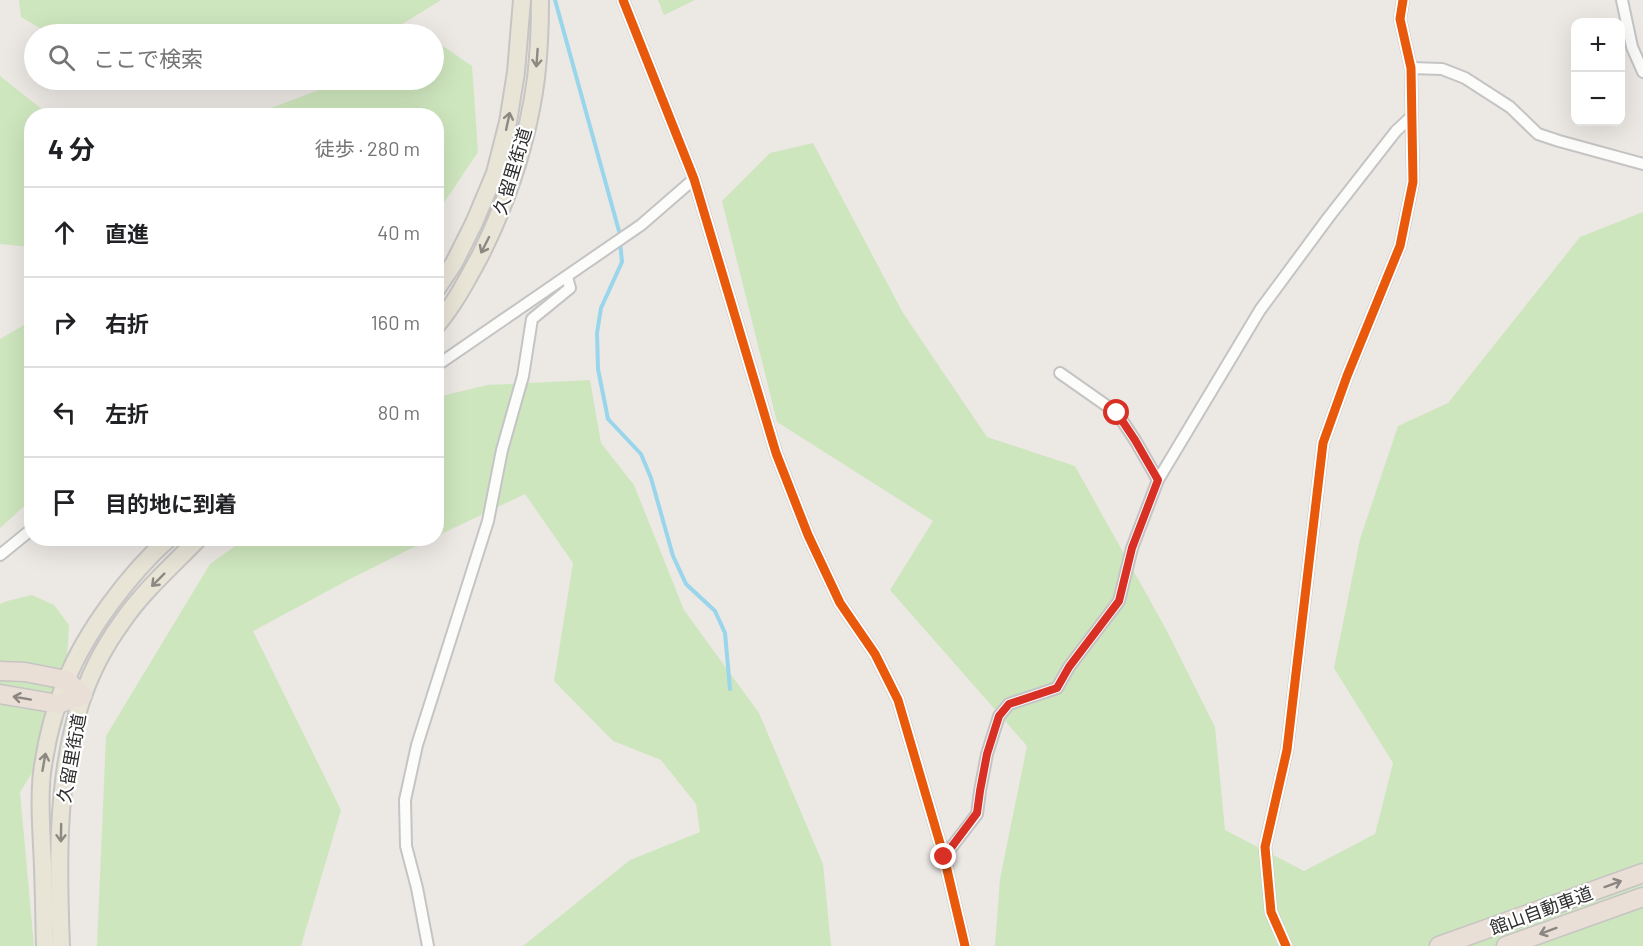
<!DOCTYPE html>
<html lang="ja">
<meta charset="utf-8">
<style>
body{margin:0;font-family:Barlow,"Noto Sans JP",sans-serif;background:#f2f2f2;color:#202124}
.controls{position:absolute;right:18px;top:18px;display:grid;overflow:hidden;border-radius:12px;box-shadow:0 6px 24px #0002}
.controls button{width:54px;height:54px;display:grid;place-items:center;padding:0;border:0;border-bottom:2px solid #e0e0e0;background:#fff;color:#202124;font:30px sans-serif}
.stop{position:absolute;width:18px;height:18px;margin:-14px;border:4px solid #d93025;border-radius:50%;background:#fff}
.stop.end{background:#d93025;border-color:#fff;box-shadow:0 2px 6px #0008}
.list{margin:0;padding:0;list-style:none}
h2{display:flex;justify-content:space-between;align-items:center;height:78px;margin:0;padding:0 24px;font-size:26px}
h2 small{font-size:20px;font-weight:400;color:#757577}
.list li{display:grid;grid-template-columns:39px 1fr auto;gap:18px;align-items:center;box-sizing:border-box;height:90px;padding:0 24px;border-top:2px solid #e0e0e0}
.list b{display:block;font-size:22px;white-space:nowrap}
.list em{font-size:20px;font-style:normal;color:#757577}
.icon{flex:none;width:33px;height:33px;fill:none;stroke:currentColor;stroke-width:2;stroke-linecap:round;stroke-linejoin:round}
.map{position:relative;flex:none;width:1643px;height:946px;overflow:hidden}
.search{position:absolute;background:#fff;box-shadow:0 6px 24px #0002;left:24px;top:24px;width:420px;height:66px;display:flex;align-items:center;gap:15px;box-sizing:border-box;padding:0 21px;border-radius:33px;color:#757577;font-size:22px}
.panel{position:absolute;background:#fff;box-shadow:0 6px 24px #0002;left:24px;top:108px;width:420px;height:438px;border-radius:24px}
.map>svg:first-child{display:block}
.green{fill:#cee6be}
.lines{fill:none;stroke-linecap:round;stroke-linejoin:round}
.stream{stroke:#99d6ec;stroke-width:4}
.minor-casing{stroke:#c5c4c5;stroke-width:14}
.primary-casing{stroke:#c6c5c4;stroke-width:20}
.motorway-casing{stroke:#c6c5c4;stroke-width:21}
.minor{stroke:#fcfcfb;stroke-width:10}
.primary{stroke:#e8e4d6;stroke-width:16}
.motorway{stroke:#eadfd6;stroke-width:18}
.cycleway-casing{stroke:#fff;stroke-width:13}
.cycleway{stroke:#e8590c;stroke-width:9}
.oneway{stroke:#8b8982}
.oneway2{stroke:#8c8682}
.route{stroke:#d93025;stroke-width:8}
.labels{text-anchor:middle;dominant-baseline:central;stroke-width:4.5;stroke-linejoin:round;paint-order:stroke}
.street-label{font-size:18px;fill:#2e2e2e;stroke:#fff}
</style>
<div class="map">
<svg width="1643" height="946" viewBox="0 0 1643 946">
<rect width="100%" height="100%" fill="#ece8e4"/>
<g class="green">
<path d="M19,0H441L396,28L371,34H50L21,17Z"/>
<path d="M658,0H695L664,15Z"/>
<path d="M434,40L472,66L478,152L437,213L436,116L253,115L345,80H434Z"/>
<path d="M0,76L49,115L32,116L31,247L0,244Z"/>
<path d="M813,143L903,313L987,437L1075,466L1167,631L1215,727L1225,830L1304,871L1375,834L1393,763L1334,668L1360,539L1398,426L1448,403L1580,237L1643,212V946H995L1000,879L1027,746L890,590L933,521L777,422L722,201L770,153Z"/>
<path d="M31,321V500L0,528V339Z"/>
<path d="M590,380L601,443L634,485L684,610L759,713L823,864L831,946H523L630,860L700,832L696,804L661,760L613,741L554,681L573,563L525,494L437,536L436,401L442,396L487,385Z"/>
<path d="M245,539H430L352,578L253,631L341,810L301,946H97L106,736L210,564Z"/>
<path d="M32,595L54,605L69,625L63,724L20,792L34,946H0V604L7,601Z"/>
</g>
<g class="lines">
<path class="stream" d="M555,0L619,231L622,262L601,308L597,333L598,369L608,419L641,454L651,478L673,556L686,584L715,611L725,633L730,689"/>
<g class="minor-casing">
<g id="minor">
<path d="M623,0L694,179L776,453L808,535L840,603L875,654L898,700L944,857L965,946"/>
<path d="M1622,0L1632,47L1643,72"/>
<path d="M1411,68L1442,69L1465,78L1510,107L1538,134L1559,141L1643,164"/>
<path d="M436,366L641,225L694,179"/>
<path d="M1060,373L1117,413L1135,440L1158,480"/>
<path d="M0,555L32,529"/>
<path d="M944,857L977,814L980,791L987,754L999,716L1009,704L1057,688L1069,667L1119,601L1132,548L1158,480L1260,310L1328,218L1396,131L1411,117"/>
<path d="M428,946L417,888L406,846L405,800L417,745L488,521L502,450L523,376L532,319L570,288L567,277"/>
<path d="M1286,946L1271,912L1265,847L1287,750L1323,443L1347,376L1400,246L1413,182L1411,68L1400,19L1403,0"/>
</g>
</g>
<g class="primary-casing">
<g id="primary">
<path d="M436,290L454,263L474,223L495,173L508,122L516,72L522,0"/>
<path d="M436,326C454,305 467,280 480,256C508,200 528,140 536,78C539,52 540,26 540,0"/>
<path d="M45,946C44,913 44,879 42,846C41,822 39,797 42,773C46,742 54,710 66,681C86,631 129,574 169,538"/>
<path d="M61,946C58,870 56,785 78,711C87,680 103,648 122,622C143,591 173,565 199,538"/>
</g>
</g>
<g class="motorway-casing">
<g id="motorway">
<path d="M0,671L25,672L66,680L83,695L58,704L0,694"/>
<path d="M1439,946L1643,873"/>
<path d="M1506,946L1643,897"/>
</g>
</g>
<use href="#minor" class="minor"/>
<use href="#primary" class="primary"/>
<use href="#motorway" class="motorway"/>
<g class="cycleway-casing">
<g id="cycleway">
<path d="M623,0L694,179L776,453L808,535L840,603L875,654L898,700L944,857L965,946"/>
<path d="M1286,946L1271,912L1265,847L1287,750L1323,443L1347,376L1400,246L1413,182L1411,68L1400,19L1403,0"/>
</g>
</g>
<use href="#cycleway" class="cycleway"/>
</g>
<defs><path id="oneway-shaft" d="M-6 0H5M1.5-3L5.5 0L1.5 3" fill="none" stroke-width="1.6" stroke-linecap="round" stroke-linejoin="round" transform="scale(1.5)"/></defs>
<g class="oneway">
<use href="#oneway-shaft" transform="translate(537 58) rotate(94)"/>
<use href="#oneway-shaft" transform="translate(508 121) rotate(-78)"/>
<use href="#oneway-shaft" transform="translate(485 245) rotate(117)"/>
<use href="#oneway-shaft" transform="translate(158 580) rotate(135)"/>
<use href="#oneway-shaft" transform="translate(44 762) rotate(-80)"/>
<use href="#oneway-shaft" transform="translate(61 833) rotate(91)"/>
</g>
<g class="oneway2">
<use href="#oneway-shaft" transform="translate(22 698) rotate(-170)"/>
<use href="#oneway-shaft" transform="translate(1613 884) rotate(-20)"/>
<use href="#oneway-shaft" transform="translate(1548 931) rotate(160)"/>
</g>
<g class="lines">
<path class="route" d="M944,857L977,813L980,791L987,754L999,716L1009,704L1057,688L1069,667L1119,601L1132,548L1158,480L1135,440L1117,413"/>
</g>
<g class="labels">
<g class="street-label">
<text transform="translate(512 171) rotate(-73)">久留里街道</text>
<text transform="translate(71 758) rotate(-80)">久留里街道</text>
<text transform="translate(1541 910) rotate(-20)">館山自動車道</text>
</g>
</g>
</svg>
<div class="controls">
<button>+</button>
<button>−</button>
</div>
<div class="stop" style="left:1117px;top:413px"></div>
<div class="stop end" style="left:944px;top:857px"></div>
<div class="search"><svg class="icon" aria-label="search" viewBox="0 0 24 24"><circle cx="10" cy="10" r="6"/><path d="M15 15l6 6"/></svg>ここで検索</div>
<section class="panel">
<h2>4 分<small>徒歩 · 280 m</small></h2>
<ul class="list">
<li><svg class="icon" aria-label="ahead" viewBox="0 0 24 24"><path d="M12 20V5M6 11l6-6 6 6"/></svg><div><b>直進</b></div><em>40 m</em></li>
<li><svg class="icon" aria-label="right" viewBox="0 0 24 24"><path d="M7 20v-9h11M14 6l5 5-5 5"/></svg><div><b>右折</b></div><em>160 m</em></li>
<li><svg class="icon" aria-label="left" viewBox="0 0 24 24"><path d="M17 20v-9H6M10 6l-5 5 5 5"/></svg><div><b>左折</b></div><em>80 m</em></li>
<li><svg class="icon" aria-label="arrive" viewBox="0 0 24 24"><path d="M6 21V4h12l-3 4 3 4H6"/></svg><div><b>目的地に到着</b></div></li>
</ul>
</section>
</div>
